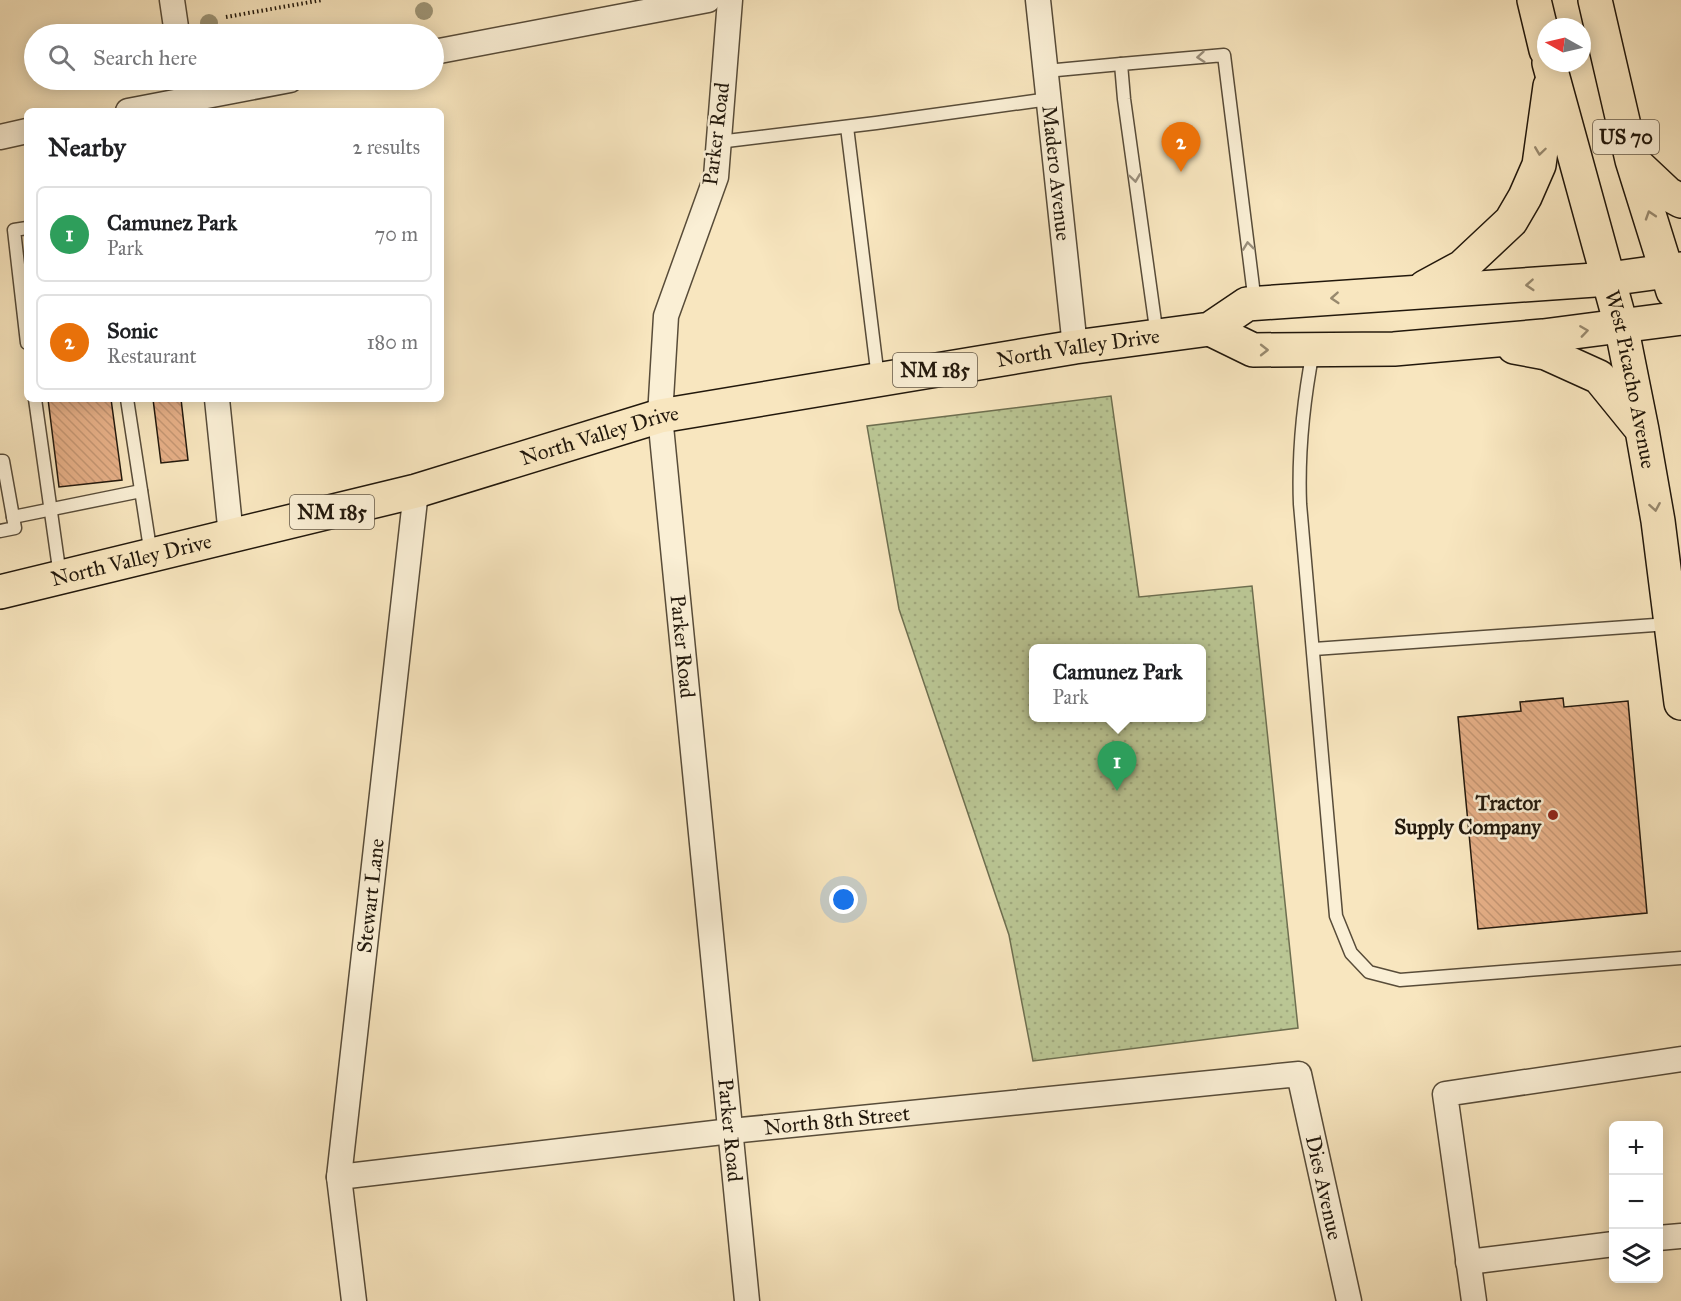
<!DOCTYPE html>
<meta charset="utf-8">
<style>
body{margin:0;font-family:"IM FELL Great Primer",serif;background:#f2f2f2;color:#202124}
.controls{position:absolute;right:18px;bottom:18px;display:grid;overflow:hidden;border-radius:9px;box-shadow:0 3px 15px #0003}
.controls button{width:54px;height:54px;display:grid;place-items:center;padding:0;border:0;border-bottom:2px solid #e0e0e0;background:#fff;color:#202124;font:30px sans-serif}
.compass{position:absolute;left:1537px;top:18px;width:54px;height:54px;border-radius:50%;background:#fff;box-shadow:0 3px 15px #0003;rotate:278deg}
.you{position:absolute;left:844px;top:900px;width:21px;height:21px;margin:-15px;border:4px solid #fff;border-radius:50%;background:#1a73e8;box-shadow:0 0 0 9px #1a73e833}
.badge{display:grid;place-items:center;width:39px;height:39px;border-radius:50%;background:#d93025;color:#fff;font-size:20px;font-weight:700}
.pin{position:absolute;translate:-50% -50px;filter:drop-shadow(0 2px 3px #0008)}
.pin::after{content:'';position:absolute;top:32px;width:21px;height:18px;background:inherit;clip-path:polygon(0 0,100% 0,50% 100%)}
.popup{position:absolute;left:1029px;top:644px;width:177px;height:78px;box-sizing:border-box;display:grid;place-content:center;border-radius:9px;background:#fff;filter:drop-shadow(0 2px 4px #0005);font-size:20px;white-space:nowrap;color:#757577}
.popup b{font-size:22px;color:#202124}
.popup::after{content:'';position:absolute;left:50%;top:100%;margin-left:-12px;border:12px solid transparent;border-top-color:#fff}
.list{margin:0;padding:0;list-style:none}
h2{display:flex;justify-content:space-between;align-items:center;height:78px;margin:0;padding:0 24px;font-size:26px}
h2 small{font-size:20px;font-weight:400;color:#757577}
.list li{display:grid;grid-template-columns:39px 1fr auto;gap:18px;align-items:center;box-sizing:border-box;height:96px;margin:0 12px 12px;padding:0 12px;border:2px solid #e0e0e0;border-radius:9px}
.list b{display:block;font-size:22px;white-space:nowrap}
.list p{margin:0;font-size:20px;white-space:nowrap;color:#757577}
.list em{font-size:20px;font-style:normal;color:#757577}
.icon{flex:none;width:33px;height:33px;fill:none;stroke:currentColor;stroke-width:2;stroke-linecap:round;stroke-linejoin:round}
.map{position:relative;flex:none;width:1681px;height:1301px;overflow:hidden}
.search{position:absolute;background:#fff;box-shadow:0 3px 15px #0003;left:24px;top:24px;width:420px;height:66px;display:flex;align-items:center;gap:15px;box-sizing:border-box;padding:0 21px;border-radius:33px;color:#757577;font-size:22px}
.panel{position:absolute;background:#fff;box-shadow:0 3px 15px #0003;left:24px;top:108px;width:420px;height:294px;border-radius:9px}
.map>svg:first-child{display:block}
.park{fill:url(#park-dots);stroke:#6e6f50;stroke-width:1.5;fill-rule:evenodd}
.building{fill:url(#building-back-hatch);stroke:#22180c;stroke-width:1.5}
.lines{fill:none;stroke-linecap:round;stroke-linejoin:round}
.lane-casing{stroke:#584c39;stroke-width:15}
.street-casing{stroke:#584c39;stroke-width:27}
.primary-casing{stroke:#22180c;stroke-width:36}
.path{stroke:#22180c;stroke-width:4;stroke-dasharray:1.5 3;stroke-linecap:butt}
.lane{stroke:#faefd5;stroke-width:12}
.street{stroke:#faefd5;stroke-width:24}
.primary{stroke:#f8e6bf;stroke-width:33}
.tree{fill:#9f9677}
.oneway{stroke:#998e7b}
.oneway2{stroke:#98896e}
.poi-dot{fill:#8f2418;stroke:#faefd5;stroke-width:2}
.labels{text-anchor:middle;dominant-baseline:central;stroke-width:5;stroke-linejoin:round;paint-order:stroke}
.shield{fill:#faefd5;stroke:#635848;stroke-width:1.5}
.shield-label{font-size:20px;font-weight:bold;fill:#22180c}
.street-label{font-size:21px;fill:#22180c;stroke:#faefd5}
.poi-label{font-size:21px;font-weight:bold;fill:#22180c;stroke:#faefd5;text-anchor:end}
</style>
<div class="map">
<svg width="1681" height="1301" viewBox="0 0 1681 1301">
<defs>
<pattern id="park-dots" width="8" height="8" patternUnits="userSpaceOnUse" patternTransform="scale(1.5)"><rect width="8" height="8" fill="#bac694"/><path d="M2 2h.1M6 6h.1" fill="none" stroke="#a0a97e" stroke-width="1.8" stroke-linecap="round"/></pattern>
<pattern id="building-back-hatch" width="6" height="6" patternUnits="userSpaceOnUse" patternTransform="scale(1.5)"><rect width="6" height="6" fill="#e6af87"/><path d="M-1 5l2 2M0 0l6 6M5-1l2 2" fill="none" stroke="#c59673"/></pattern>
</defs>
<rect width="100%" height="100%" fill="#f8e6bf"/>
<filter id="stains"><feTurbulence type="fractalNoise" baseFrequency=".00333" numOctaves="4"/><feColorMatrix values="0 0 0 0 .2 0 0 0 0 .09 0 0 0 0 .02 0 0 0 .5 -.17"/></filter>
<radialGradient id="worn" r=".72"><stop offset=".6" stop-color="#630" stop-opacity="0"/><stop offset="1" stop-color="#630" stop-opacity=".3"/></radialGradient>
<path class="park" d="M1111,396L1139,597L1252,586L1298,1028L1033,1061L1009,935L899,609L867,426ZM1033,648H1201V718H1033Z"/>
<g class="building">
<path d="M48,399H111L122,480L59,487Z"/>
<path d="M153,399H181L188,460L161,463Z"/>
<path d="M1563,698L1564,707L1628,701L1647,913L1478,929L1458,717L1521,711L1520,702Z"/>
</g>
<g class="lines">
<g class="lane-casing">
<g id="lane">
<path d="M1046,71L1121,64"/>
<path d="M847,127L878,378"/>
<path d="M718,142L876,123L1049,99"/>
<path d="M27,228L14,230L27,343"/>
<path d="M1157,336L1124,99L1121,64L1224,55L1255,303"/>
<path d="M1313,351C1303,403 1298,452 1300,504L1336,916L1351,953L1369,972L1400,980L1681,958"/>
<path d="M35,399L60,576"/>
<path d="M127,399L151,555"/>
<path d="M0,461H3L15,528L0,531"/>
<path d="M13,517L141,491"/>
<path d="M1314,649L1669,624"/>
</g>
</g>
<g class="street-casing">
<g id="street">
<path d="M172,0L177,34"/>
<path id="s1" d="M730,0L716,177L666,316L660,416L747,1301"/>
<path id="s2" d="M1038,0L1075,347"/>
<path d="M434,52L708,0"/>
<path d="M128,111L290,80"/>
<path d="M0,137L27,131"/>
<path d="M217,399L231,536"/>
<path id="s3" d="M339,1177L731,1131L1299,1074L1349,1301"/>
<path d="M1658,1238L1681,1236"/>
<path d="M1468,1262L1614,1244"/>
<path id="s4" d="M354,1301L339,1177L416,491"/>
<path d="M1474,1301L1445,1094L1681,1059"/>
</g>
</g>
<g class="primary-casing">
<g id="primary">
<path d="M1534,0L1546,50"/>
<path d="M1595,0L1632,160L1673,291"/>
<path id="s5" d="M1549,63L1621,325L1642,430L1658,521L1681,703"/>
<path d="M1634,162L1668,194L1681,201"/>
<path d="M1425,287L1462,267L1511,221L1525,197L1539,165L1550,86"/>
<path d="M1210,329L1253,350L1394,349L1543,336L1681,318"/>
<path d="M1514,347L1546,353L1599,377L1638,425"/>
<path id="s6" d="M0,592L416,491L660,416L1075,347L1210,329L1247,304L1609,279L1681,269"/>
</g>
</g>
<path class="path" d="M226,17L322,0"/>
<use href="#lane" class="lane"/>
<use href="#street" class="street"/>
<use href="#primary" class="primary"/>
</g>
<g class="tree">
<circle cx="424" cy="11" r="9"/>
<circle cx="209" cy="23" r="9"/>
</g>
<defs><path id="oneway-chevron" d="M-2-3.5L2.5 0L-2 3.5" fill="none" stroke-width="1.6" stroke-linecap="round" stroke-linejoin="round" transform="scale(1.5)"/></defs>
<g class="oneway">
<use href="#oneway-chevron" transform="translate(1201 57) rotate(175)"/>
<use href="#oneway-chevron" transform="translate(1135 178) rotate(82)"/>
<use href="#oneway-chevron" transform="translate(1248 246) rotate(-97)"/>
</g>
<g class="oneway2">
<use href="#oneway-chevron" transform="translate(1540 151) rotate(98)"/>
<use href="#oneway-chevron" transform="translate(1650 215) rotate(-108)"/>
<use href="#oneway-chevron" transform="translate(1530 285) rotate(176)"/>
<use href="#oneway-chevron" transform="translate(1335 298) rotate(176)"/>
<use href="#oneway-chevron" transform="translate(1584 331) rotate(-8)"/>
<use href="#oneway-chevron" transform="translate(1264 350)"/>
<use href="#oneway-chevron" transform="translate(1655 507) rotate(80)"/>
</g>
<circle class="poi-dot" cx="1553" cy="815" r="6"/>
<g class="labels">
<g class="shield">
<rect x="1593" y="120" width="66" height="34" rx="4.5"/>
<rect x="893" y="353" width="84" height="34" rx="4.5"/>
<rect x="290" y="495" width="84" height="34" rx="4.5"/>
</g>
<g class="shield-label">
<text x="1626" y="137">US 70</text>
<text x="935" y="370">NM 185</text>
<text x="332" y="512">NM 185</text>
</g>
<g class="street-label">
<text transform="translate(716 134) rotate(-83)">Parker Road</text>
<text stroke="none"><textPath href="#s2" startOffset="174">Madero Avenue</textPath></text>
<text stroke="none"><textPath href="#s6" startOffset="1107">North Valley Drive</textPath></text>
<text stroke="none"><textPath href="#s5" startOffset="327">West Picacho Avenue</textPath></text>
<text stroke="none"><textPath href="#s6" startOffset="620">North Valley Drive</textPath></text>
<text stroke="none"><textPath href="#s6" startOffset="135">North Valley Drive</textPath></text>
<text stroke="none"><textPath href="#s1" startOffset="657">Parker Road</textPath></text>
<text stroke="none"><textPath href="#s4" startOffset="408">Stewart Lane</textPath></text>
<text stroke="none"><textPath href="#s3" startOffset="501">North 8th Street</textPath></text>
<text stroke="none"><textPath href="#s1" startOffset="1143">Parker Road</textPath></text>
<text stroke="none"><textPath href="#s3" startOffset="1082">Dies Avenue</textPath></text>
</g>
<g class="poi-label">
<text x="1541" y="803">Tractor<tspan x="1541" dy="24">Supply Company</tspan></text>
</g>
</g>
<rect width="100%" height="100%" filter="url(#stains)"/>
<rect width="100%" height="100%" fill="url(#worn)"/>
</svg>
<div class="controls">
<button>+</button>
<button>−</button>
<button><svg class="icon" aria-label="layers" viewBox="0 0 24 24"><path d="M12 4l9 5-9 5-9-5zM3 14l9 5 9-5"/></svg></button>
</div>
<svg class="compass" viewBox="-18 -18 36 36"><path d="M0-13l5 13h-10z" fill="#e53935"/><path d="M0 13l5-13h-10z" fill="#757577"/></svg>
<div class="you"></div>
<div class="pin badge" style="left:1117px;top:791px;background:#2e9e5b">1</div>
<div class="popup"><b>Camunez Park</b>Park</div>
<div class="pin badge" style="left:1181px;top:172px;background:#e8710a">2</div>
<div class="search"><svg class="icon" aria-label="search" viewBox="0 0 24 24"><circle cx="10" cy="10" r="6"/><path d="M15 15l6 6"/></svg>Search here</div>
<section class="panel">
<h2>Nearby<small>2 results</small></h2>
<ul class="list">
<li><span class="badge" style="background:#2e9e5b">1</span><div><b>Camunez Park</b><p>Park</p></div><em>70 m</em></li>
<li><span class="badge" style="background:#e8710a">2</span><div><b>Sonic</b><p>Restaurant</p></div><em>180 m</em></li>
</ul>
</section>
</div>
